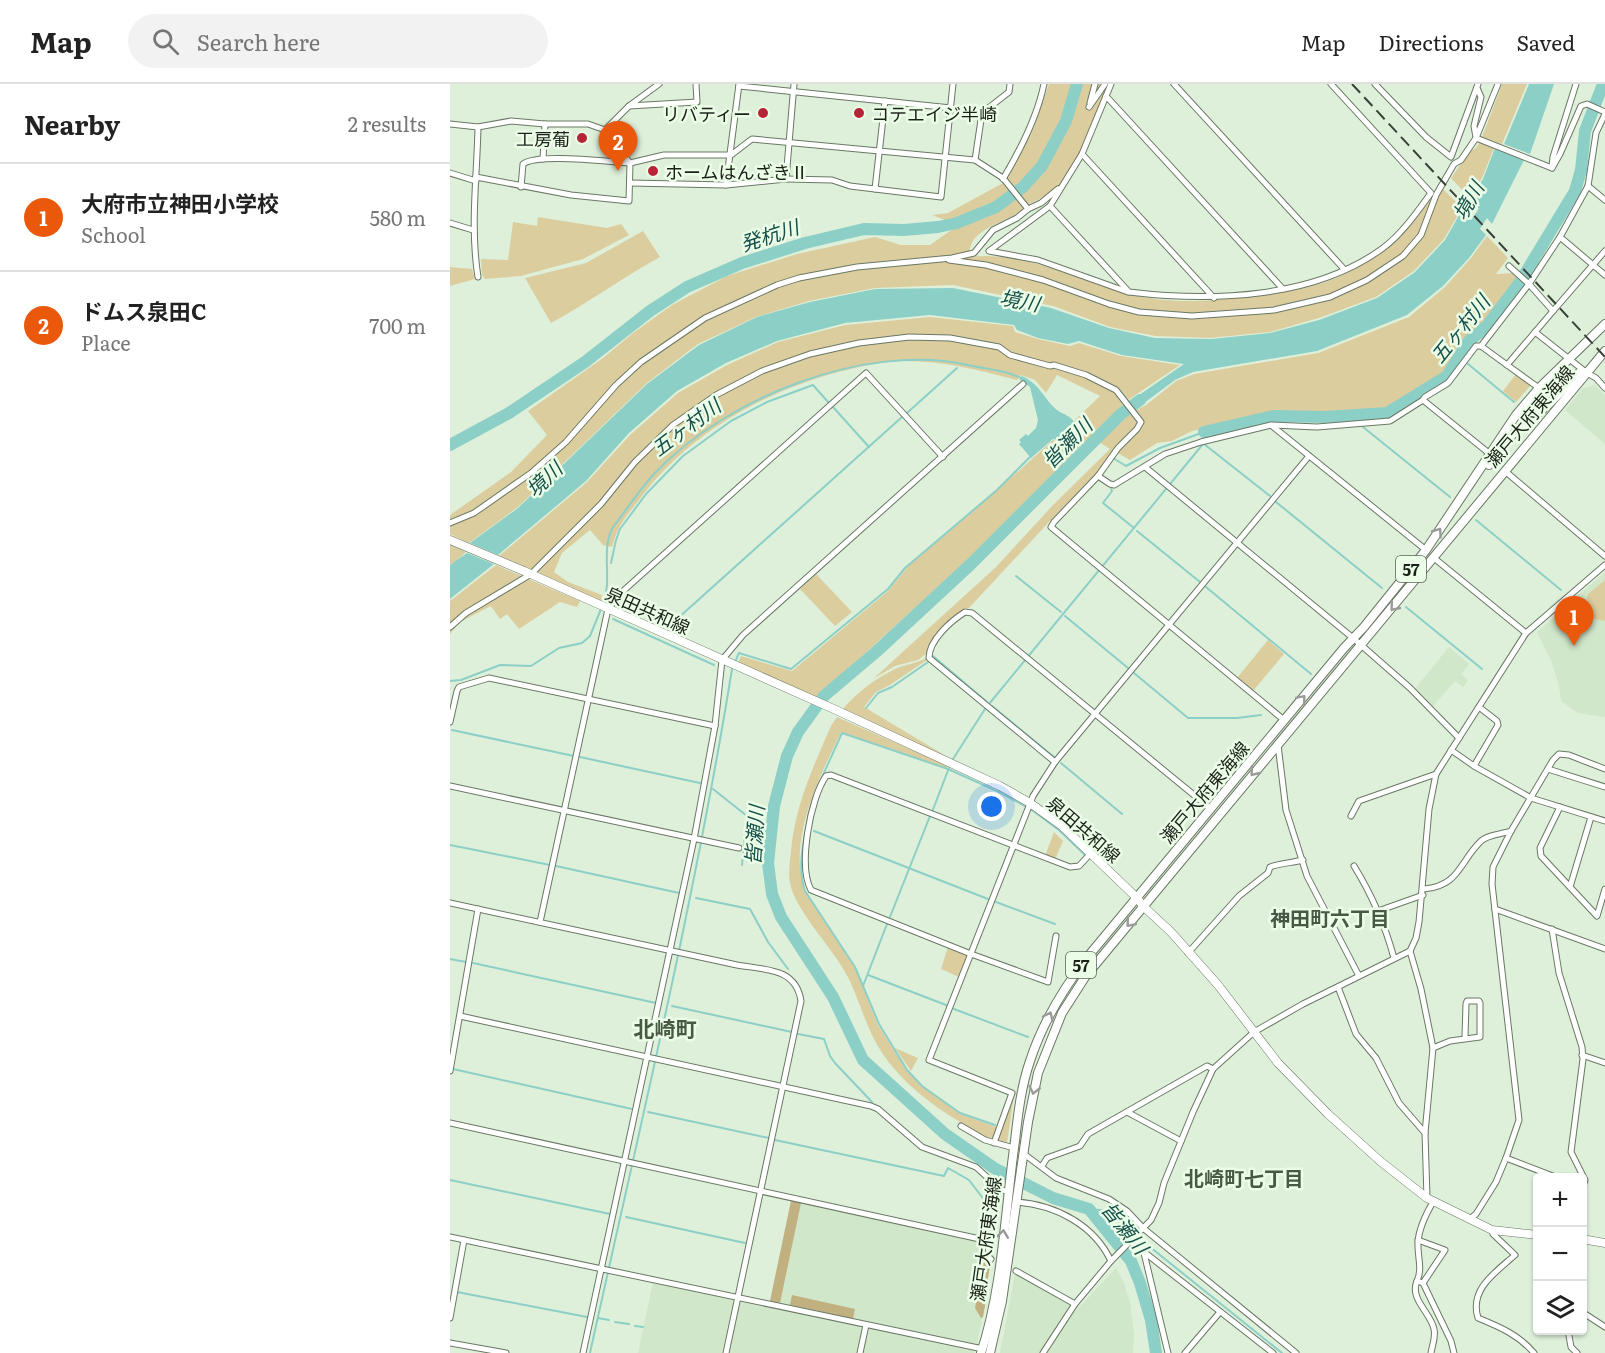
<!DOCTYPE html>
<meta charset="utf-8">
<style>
body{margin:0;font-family:Literata,"Noto Sans JP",serif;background:#f2f2f2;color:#222}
.controls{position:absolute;right:18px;bottom:18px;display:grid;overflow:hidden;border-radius:6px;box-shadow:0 2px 4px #0004}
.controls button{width:54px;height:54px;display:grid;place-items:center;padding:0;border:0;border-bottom:2px solid #e0e0e0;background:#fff;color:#222;font:30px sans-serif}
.you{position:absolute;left:542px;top:723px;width:21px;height:21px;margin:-15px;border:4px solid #fff;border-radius:50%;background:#1a73e8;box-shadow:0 0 0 9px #1a73e833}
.badge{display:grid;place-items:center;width:39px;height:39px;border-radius:50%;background:#ea580c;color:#fff;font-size:20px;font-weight:700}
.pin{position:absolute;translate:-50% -50px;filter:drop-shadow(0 2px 3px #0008)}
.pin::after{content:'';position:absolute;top:32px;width:21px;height:18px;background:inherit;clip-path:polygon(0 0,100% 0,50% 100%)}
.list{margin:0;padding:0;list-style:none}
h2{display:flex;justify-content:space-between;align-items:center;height:78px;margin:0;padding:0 24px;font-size:26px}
h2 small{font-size:20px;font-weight:400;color:#767676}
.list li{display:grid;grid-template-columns:39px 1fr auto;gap:18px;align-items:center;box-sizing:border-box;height:108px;padding:0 24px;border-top:2px solid #e0e0e0}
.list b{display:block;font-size:22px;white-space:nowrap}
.list p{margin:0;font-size:20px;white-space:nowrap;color:#767676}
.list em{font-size:20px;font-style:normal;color:#767676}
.icon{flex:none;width:33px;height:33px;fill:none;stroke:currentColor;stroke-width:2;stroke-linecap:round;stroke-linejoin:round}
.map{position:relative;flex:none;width:1155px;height:1269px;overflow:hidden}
header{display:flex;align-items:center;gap:36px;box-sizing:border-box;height:84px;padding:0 30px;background:#fff;border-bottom:2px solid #e0e0e0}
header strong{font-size:28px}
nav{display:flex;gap:33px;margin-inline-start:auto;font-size:21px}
.search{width:420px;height:54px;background:#f2f2f2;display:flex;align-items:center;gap:15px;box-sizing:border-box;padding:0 21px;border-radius:33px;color:#767676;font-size:22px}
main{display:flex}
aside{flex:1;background:#fff}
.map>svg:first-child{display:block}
.built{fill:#d0e7ca}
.green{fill:#dccd9f}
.forest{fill:#c2b180}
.water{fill:#8ccfc7}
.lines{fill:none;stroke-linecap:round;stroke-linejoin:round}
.stream{stroke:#8ccfc7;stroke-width:2}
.river{stroke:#8ccfc7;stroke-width:12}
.minor-casing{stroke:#697864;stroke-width:7}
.secondary-casing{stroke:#697864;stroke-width:9}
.primary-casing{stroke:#697864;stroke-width:10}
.minor{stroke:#fff;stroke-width:5}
.secondary{stroke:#fff;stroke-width:8}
.primary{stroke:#fff;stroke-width:8}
.rail{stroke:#394137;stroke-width:2;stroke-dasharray:12 6;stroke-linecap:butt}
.oneway{stroke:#989b98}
.poi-dot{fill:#b62438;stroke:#ebfde7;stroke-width:2}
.labels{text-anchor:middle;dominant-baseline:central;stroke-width:5;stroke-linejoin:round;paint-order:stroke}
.shield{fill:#ebfde7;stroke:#596357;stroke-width:1.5}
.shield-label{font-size:16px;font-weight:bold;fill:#1b2119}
.poi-label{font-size:18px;fill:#1b2119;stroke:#ebfde7;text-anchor:end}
.street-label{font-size:18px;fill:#1b2119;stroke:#ebfde7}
.water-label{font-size:20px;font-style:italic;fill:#16504b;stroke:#ebfde7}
.neighbourhood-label{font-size:20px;font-weight:bold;fill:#495845;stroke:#ebfde7}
.quarter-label{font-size:21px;font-weight:bold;fill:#495845;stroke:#ebfde7}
</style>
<header>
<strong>Map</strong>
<div class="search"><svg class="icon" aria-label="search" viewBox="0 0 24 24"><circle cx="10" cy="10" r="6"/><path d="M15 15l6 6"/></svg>Search here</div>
<nav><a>Map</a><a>Directions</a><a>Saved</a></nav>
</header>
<main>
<aside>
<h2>Nearby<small>2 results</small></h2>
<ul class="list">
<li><span class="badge">1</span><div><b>大府市立神田小学校</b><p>School</p></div><em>580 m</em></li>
<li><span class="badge">2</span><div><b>ドムス泉田C</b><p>Place</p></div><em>700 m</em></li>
</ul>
</aside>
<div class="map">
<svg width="1155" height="1269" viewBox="0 0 1155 1269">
<rect width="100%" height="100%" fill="#def0da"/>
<g class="built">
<path d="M1144,300L1155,311V360L1115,326L1133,304L1140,303Z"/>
<path d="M1155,488V633L1128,629L1111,617L1109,602L1101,576L1087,548Z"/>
<path d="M999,563L1019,580L1011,590L1018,596L1013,603L1005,597L982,623L965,605Z"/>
<path d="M341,1117L534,1158L536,1162L535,1173L541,1177L535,1210L537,1211L527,1260L320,1217Z"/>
<path d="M666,1184L674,1199L680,1218L684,1251L683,1269H596L619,1234Z"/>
<path d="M565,1190L620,1220L589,1269H550Z"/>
<path d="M203,1198L284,1215L272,1269H188Z"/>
<path d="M291,1218L410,1243L412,1246L407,1269H279L289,1220Z"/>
<path d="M419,1245L524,1267V1269H412Z"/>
</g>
<g class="green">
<path d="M599,0H656C651,23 625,84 610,101C601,110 589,116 578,120L557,94L582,48Z"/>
<path d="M1052,0H1077L1052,60L1032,53Z"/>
<path d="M1030,58L1044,64L1032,94L1019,113L1001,94L1019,68L1026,64Z"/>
<path d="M553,99L561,108L530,125L500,138L482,131L498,129Z"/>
<path d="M993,105L1012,124L994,155L964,187L926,213L869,234L820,248L760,254L705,252L660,243L603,222L503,201L425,204L359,217L306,233L248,260L197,299L68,423L19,459L0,450V431L61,388L97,351L78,327L153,274L183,249L222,221L277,192L347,170L425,153L451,161H480L500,147L543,129L566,115L573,125C559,137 537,140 524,155C521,159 519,168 518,173C574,166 623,195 676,209C714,220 754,218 793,213C818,209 845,207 869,200C914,187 949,156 977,120C982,114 988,112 993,105Z"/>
<path d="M88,133L157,144L171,140L179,151L133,175L71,192L35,195L32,191L31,175L58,176L63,138L87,142Z"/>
<path d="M193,147L210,173C172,194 138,219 101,239L75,194L136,179Z"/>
<path d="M1037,152L1058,174L1046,190L1063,189L1068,192L1035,241L1017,255L994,290L936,325L874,330L824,329L742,347L722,357L707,359L680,376L664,367L647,390L599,438L519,524H515L492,545L477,569L468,576L445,582L423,595L546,483L603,421L660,365L649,358L681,329L696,321L726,297L744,290L868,269L959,233L995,203L1021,174Z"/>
<path d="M0,183L22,185L25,195L0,202Z"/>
<path d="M480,233L563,242L565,248L588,255L620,262L629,259L671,272L730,281L678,316L671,307L666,311L673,321L536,459L365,615L287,580L291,572L342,587L438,507L460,480L536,416L603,356L614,360L627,341L625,336L650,312L607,291L596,309L585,296L571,291L567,296C528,286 491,276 451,277C430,278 408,283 388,288C311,309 237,351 189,416C175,434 168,441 162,463L153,461L140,446L112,469L104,488L118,498L152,511L151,518L49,472L137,398L180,351L228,309L277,281L328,258L395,241Z"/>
<path d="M1066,290L1081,301L1066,318L1053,307Z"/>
<path d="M0,461L16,468L3,480H0Z"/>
<path d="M46,481L130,517L127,523L110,518L69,545L57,530L50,535L41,522L10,538L0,550V517Z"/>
<path d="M366,490L402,528L385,542L350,505Z"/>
<path d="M1155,496V537L1134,533L1138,510Z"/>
<path d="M818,556L834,570L803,607L787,594Z"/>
<path d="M476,574L477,576L440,601L426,608L414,623L501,675L393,625C407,608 425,595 445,585C455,580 466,580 476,574Z"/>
<path d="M387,633L498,682L496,684L391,648C369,694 337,756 355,808L405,884L428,941L456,986L472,1002L510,1030L547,1043L543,1053L539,1054C494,1031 444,998 422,951C412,930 406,907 395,888C381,862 345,826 340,799C338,789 340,777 341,767C345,722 363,683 381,642Z"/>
<path d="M604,748L613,757L605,776L595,772Z"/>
<path d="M498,863L516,870L517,872L509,893L491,885Z"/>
<path d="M445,964L468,974L461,987Z"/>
<path d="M564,1012L557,1059L548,1058L547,1056Z"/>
</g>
<g class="forest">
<path d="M341,1117L351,1119L330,1219L320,1217Z"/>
<path d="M535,1173L541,1177L535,1210L537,1211L533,1233L531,1234L525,1224Z"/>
<path d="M342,1211L405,1225L403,1235L340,1221Z"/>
</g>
<g class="water">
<path d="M1079,0H1104L1080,70L1054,60Z"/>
<path d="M1045,64L1074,76L1042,140L1020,114L1033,95Z"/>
<path d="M1012,126L1036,151L1019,174L993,202L957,231L867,267L743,288L725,296L686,325L679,318L734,280L672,271L629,257L618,260L588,254L567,246L564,241L480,231L395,239L327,257L276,279L227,307L179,349L136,397L48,471L20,459L68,424L197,300L249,261L307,233L360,218L425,205L503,204L601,224L659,244L705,254L761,255L820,249L869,236L927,214L965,188L995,156Z"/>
<path d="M572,292C591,301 593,314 607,326C614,331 622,332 626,341L613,358L603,355L581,374L569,360L571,358L569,356L576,350L578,352L586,344L588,336L580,303L569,295Z"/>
<path d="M17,469L44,480L0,515V481Z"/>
</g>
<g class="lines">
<g class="stream">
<path d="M1009,273L1012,276"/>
<path d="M1018,280L1064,318"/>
<path d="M383,323L419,363"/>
<path d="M457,329L507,284"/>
<path d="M912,336L913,330"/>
<path d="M913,343L1000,413"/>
<path d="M754,360L820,412"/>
<path d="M661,405L662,407L653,419L684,444"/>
<path d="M826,418L932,504"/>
<path d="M1026,436L1111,506"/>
<path d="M687,447L750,498"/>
<path d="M161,479L166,456L170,445L196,410L233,372L281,337L317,318L363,301L379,319"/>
<path d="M566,492L611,528"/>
<path d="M756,503L861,590"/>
<path d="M153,520C163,495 150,466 163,443C177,425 190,405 205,389C276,314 415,258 518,281C534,285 556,286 571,294"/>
<path d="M956,523L1032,585"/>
<path d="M615,532L678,584"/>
<path d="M163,535L264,581"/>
<path d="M217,544L452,333"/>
<path d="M483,572L537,618"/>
<path d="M684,589L738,634H787L811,631"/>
<path d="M0,597L11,596L50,581L81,582L109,564L132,559L140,552L151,525"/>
<path d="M539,620L753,360L754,348L710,364L676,382L663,374"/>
<path d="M542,622L604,673"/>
<path d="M416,624L428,609L442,603L478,578"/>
<path d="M2,646L124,672"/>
<path d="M130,673L250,699"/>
<path d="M503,675L535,625"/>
<path d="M611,679L672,730"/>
<path d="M368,702L392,649L498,685L547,707L575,722"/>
<path d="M263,705L297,732L292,781"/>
<path d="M582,726L610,747L635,771"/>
<path d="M482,728L499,684"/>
<path d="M358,733L363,715"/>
<path d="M356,744C352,766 348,787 355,807L405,883L429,940L457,986L472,1002L510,1029L545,1041"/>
<path d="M364,747L538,815"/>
<path d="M0,761L100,781"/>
<path d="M106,782L229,809"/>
<path d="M246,814L300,825L318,858L338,885"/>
<path d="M546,818L605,840"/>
<path d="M440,833L480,732"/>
<path d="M0,875L16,878"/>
<path d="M23,879L206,919"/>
<path d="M418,891L496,921"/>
<path d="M413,902L437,840"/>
<path d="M222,922L342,948"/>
<path d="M504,925L578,953"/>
<path d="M348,950L374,955L380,972L385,979L422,1018"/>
<path d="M3,985L182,1025"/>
<path d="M198,1028L319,1054"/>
<path d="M325,1056L494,1092L498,1084L519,1096L538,1121L546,1124"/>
<path d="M0,1096L160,1130"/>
<path d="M639,1125L660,1127L700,1163L832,1269"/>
<path d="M176,1133L295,1159"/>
<path d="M7,1208L137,1233"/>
<path d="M148,1234L159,1236"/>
<path d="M165,1238L179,1240"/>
<path d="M185,1242L193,1243"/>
<path d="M140,1269C190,1042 245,815 282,585L289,569L341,585L438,505L455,484L547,406L581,372"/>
</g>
<g class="river">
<path d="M1018,152L1041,117"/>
<path d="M690,316L671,330L521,480L426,568L374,612L348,648L337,672L324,722L318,779L322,810L331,833L383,913L413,976L495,1050L544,1084L603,1114L639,1125L681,1177L690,1199L701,1236L706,1269"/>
<path d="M754,348L824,332L875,333L937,329L997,292L1019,257L1036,243L1070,198L1125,107L1131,86L1135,47L1153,0"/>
<path d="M0,361L59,329L135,278L200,227L237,203L292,179L355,159L414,145L454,146L488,143L507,139L546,123L573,103L592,82L616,37L627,0"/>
</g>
<g class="minor-casing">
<g id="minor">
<path d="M661,0L632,70L600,122L679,208C761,218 864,215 933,164C952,150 967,128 981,109L881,0"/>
<path d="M724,0L894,185"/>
<path d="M925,0L976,53L1001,73L1028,0"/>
<path d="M289,2L501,24"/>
<path d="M656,12L833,205"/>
<path d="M640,19L645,0"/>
<path d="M179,22L247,18L246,0"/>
<path d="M639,23L655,0"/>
<path d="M0,40L28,43"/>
<path d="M155,46L179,22L209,0"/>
<path d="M1026,53L1024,42L1031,13L1027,4"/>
<path d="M1026,54L1102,84"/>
<path d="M632,70L764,214"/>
<path d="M93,75L95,40"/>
<path d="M525,76L532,29L559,8L560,0"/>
<path d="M1102,82L1103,73L1126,0"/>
<path d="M1102,84L1110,70L1131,22L1137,20L1155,28"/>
<path d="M0,89L26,97"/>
<path d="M336,95L382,96L400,102L425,105L435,17"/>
<path d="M553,95C571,65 587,34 594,0"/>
<path d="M180,99L276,101L289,0"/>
<path d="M276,101L336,95L344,0"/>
<path d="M1138,102L1146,49L1155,30"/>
<path d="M71,103L73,80C88,69 158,78 180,79"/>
<path d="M425,105L491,113L503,0"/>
<path d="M600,122L539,167L588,176L678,208"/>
<path d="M578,125L591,119L608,105"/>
<path d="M0,139L23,146"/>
<path d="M1110,153L1155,191"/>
<path d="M499,176L536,181L593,196L659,220L689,228L742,232L824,226L880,213L917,196L953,172L971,151L986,111L1004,80L1011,76L1026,54L1048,0"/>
<path d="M28,193C20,143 27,93 28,43L61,37L95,40H138L155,46L180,79"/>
<path d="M1103,227L1155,167"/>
<path d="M1085,248L1137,289L1146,294L1155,304"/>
<path d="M1031,262L1057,281L1103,227L1079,200L1059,182"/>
<path d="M1057,281L1089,304"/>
<path d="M822,341L867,343L940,337L973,316"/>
<path d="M1040,370L973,316L975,313L998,299L1026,262H1031L1079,200L1110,153L1138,102L1155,116"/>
<path d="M695,383L903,554L960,604L1009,654"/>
<path d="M1055,387L1155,472"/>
<path d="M648,392L660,400L664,401L715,370L751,358L821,341L976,466"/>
<path d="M0,439L24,429L81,389L116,358L166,301L191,278L255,234L327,201L349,194L407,183L502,174L524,169L543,146L567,134L578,125L553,94L525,76L302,55L281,71H214L180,79L179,117L121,111L26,93"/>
<path d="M984,474L1076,549"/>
<path d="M0,543L16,529L81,490L151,420L185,378L223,341L266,311L312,287L360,270L409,259L459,253L500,254L549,263L560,271L600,282L604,281L636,291L666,306L691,338L687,345L668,364L648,392L604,438L601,443L834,636"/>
<path d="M0,638L7,607L9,603L39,594L265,642"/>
<path d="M828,661L836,726L857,792L909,892"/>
<path d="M1001,666L1024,682L1081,714L1155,737"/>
<path d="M605,678L479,574C479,556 501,537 515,528L522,529L761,725"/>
<path d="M1024,682L1048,641L1047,637L1029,623"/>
<path d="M1098,685L1155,703"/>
<path d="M0,702L289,764"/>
<path d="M1110,723L1090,764L1091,772L1147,832L1155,805"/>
<path d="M901,732L909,717L986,690"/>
<path d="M904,782C922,811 935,841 944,874"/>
<path d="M1120,803L1141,733"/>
<path d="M974,805C1009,802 1009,779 1030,758C1036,751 1052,750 1061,747"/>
<path d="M0,819L287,881C314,886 346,883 351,917L276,1269"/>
<path d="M1045,825L1155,865"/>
<path d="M928,827L973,811"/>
<path d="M90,838L158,525L172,508L416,289L493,373"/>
<path d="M1102,845L1109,889L1132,963L1133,975L1121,1068L1135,1096L1132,1105"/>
<path d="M606,852L598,898L521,870L361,806C348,782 360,715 376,692L381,691L620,783L629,782L641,769"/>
<path d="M960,867L971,905L983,964L975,1049L977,1114"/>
<path d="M738,869L789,812L818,789L820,783C831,779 841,779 853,776"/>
<path d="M888,903L906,950L926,974L949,1019L975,1049"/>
<path d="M10,932L421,1022L428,1025L472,1063L526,1083L550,1105L558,1108"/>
<path d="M983,964L1000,957L1030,953V919L1029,917H1017L1016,920L1015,953"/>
<path d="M1132,971L1155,979"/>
<path d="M0,987L28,825"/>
<path d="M677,1028L731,1057"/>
<path d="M0,1039L539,1157L538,1173L541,1175"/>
<path d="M511,1042L535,1056L564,1064"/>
<path d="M544,1059L562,1009L479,976L583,712L605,678L859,372"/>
<path d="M574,1070L606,1094L659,1115L677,1127L693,1144L846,1269"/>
<path d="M1056,1074L1108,1094"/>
<path d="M592,1082L597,1074L630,1062L638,1050L757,982L763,985"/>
<path d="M567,1118C606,1121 644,1141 661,1177"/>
<path d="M1020,1135L1026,1130L1046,1098L1056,1074L1069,1036L1042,800L1043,783L1061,747L1103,676L1109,670L1119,671L1155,685"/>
<path d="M1042,1146L1043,1150L1065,1171C1046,1188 1019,1205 1028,1234C1050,1243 1069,1251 1084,1269"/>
<path d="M0,1153L533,1265"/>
<path d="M968,1156L995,1166L973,1199L967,1197C959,1215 981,1229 984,1245C986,1253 982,1262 981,1269"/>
<path d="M680,1157L823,1269"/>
<path d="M694,1169L718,1269"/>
<path d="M566,1187L625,1220"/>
<path d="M967,1197C973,1185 967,1171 968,1158C969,1144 976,1130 983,1118"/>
<path d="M973,1199L1001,1257L1004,1269"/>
<path d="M1132,1228L1155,1243"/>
<path d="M0,1234L14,1156"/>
<path d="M1118,1246L1121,1263L1127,1269"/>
<path d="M0,1259L56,1269"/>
<path d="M133,1269L244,755L265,642L272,576L293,551L573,300"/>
<path d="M410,1269L416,1241"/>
<path d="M593,1269L625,1220L661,1177L701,1136L709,1119L714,1099L743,1028L763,985L804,948L853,920L960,867L966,854L969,838L979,725L986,690L1076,549L1155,481"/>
<path d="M735,1269L770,1228"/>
</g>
</g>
<g class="secondary-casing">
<g id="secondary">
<path d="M0,456L74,487L386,626L550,702L580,719L612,742L687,814L694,823L721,848L768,901L828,979L878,1030L930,1077L977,1114L1042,1146L1088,1151"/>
<path d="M1132,1155L1155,1159"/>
</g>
</g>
<g class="primary-casing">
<g id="primary">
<path d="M1039,381L1062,351L1099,320L1130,288L1137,289"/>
<path d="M531,1269C553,1203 555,1126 565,1057C568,1030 571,1003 580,977C593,937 614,903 640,870L894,564L914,543L976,466L1066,331L1089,304L1155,240"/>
<path d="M540,1269L552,1217L578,1038L588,989L612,929L635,893L649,876L1155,267"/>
</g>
</g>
<use href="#minor" class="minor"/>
<use href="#secondary" class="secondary"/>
<use href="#primary" class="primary"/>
<path class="rail" d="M902,0L1155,273"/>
</g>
<defs><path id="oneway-chevron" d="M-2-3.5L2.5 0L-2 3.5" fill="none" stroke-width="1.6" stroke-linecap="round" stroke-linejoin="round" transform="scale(1.5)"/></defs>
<g class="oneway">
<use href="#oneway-chevron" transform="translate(988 448) rotate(-55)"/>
<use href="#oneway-chevron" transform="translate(944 523) rotate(129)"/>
<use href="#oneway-chevron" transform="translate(852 615) rotate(-50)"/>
<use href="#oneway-chevron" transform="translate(804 688) rotate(129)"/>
<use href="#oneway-chevron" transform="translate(680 839) rotate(130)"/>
<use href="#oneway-chevron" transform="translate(599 932) rotate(-65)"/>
<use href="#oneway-chevron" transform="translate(584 1006) rotate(103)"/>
<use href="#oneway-chevron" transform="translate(553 1150) rotate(-83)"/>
</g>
<g class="poi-dot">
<circle cx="313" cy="29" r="6"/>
<circle cx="409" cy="29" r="6"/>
<circle cx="132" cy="54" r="6"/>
<circle cx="203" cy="87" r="6"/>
</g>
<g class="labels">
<g class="shield">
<rect x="946" y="472" width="30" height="26" rx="4.5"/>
<rect x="616" y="868" width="30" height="26" rx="4.5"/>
</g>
<g class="shield-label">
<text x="961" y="485">57</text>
<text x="631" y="881">57</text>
</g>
<g class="poi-label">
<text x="301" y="29">リバティー</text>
<text x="421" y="29" text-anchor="start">コテエイジ半崎</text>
<text x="120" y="54">工房葡</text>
<text x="215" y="87" text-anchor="start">ホームはんざきⅡ</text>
</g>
<g class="street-label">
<text transform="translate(1079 332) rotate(-50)">瀬戸大府東海線</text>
<text transform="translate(198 526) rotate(24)">泉田共和線</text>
<text transform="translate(754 708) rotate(-50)">瀬戸大府東海線</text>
<text transform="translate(634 745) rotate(41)">泉田共和線</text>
<text transform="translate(535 1155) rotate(-82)">瀬戸大府東海線</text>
</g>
<g class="water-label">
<text transform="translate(1017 116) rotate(-60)">境川</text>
<text transform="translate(319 150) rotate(-18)">発杭川</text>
<text transform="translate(570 215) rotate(11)">境川</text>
<text transform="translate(1009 244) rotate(-51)">五ヶ村川</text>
<text transform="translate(235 342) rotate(-37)">五ヶ村川</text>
<text transform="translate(616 358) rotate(-45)">皆瀬川</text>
<text transform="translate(93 394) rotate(-43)">境川</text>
<text transform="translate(303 751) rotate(-86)">皆瀬川</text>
<text transform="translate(676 1143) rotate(51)">皆瀬川</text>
</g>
<g class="neighbourhood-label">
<text x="880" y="833">神田町六丁目</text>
<text x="794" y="1093">北崎町七丁目</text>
</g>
<g class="quarter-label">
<text x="215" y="943">北崎町</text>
</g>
</g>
</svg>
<div class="controls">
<button>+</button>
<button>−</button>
<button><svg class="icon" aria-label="layers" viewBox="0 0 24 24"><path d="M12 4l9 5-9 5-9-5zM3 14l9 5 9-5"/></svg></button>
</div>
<div class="you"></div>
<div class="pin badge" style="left:1124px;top:562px">1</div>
<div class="pin badge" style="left:168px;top:87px">2</div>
</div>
</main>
